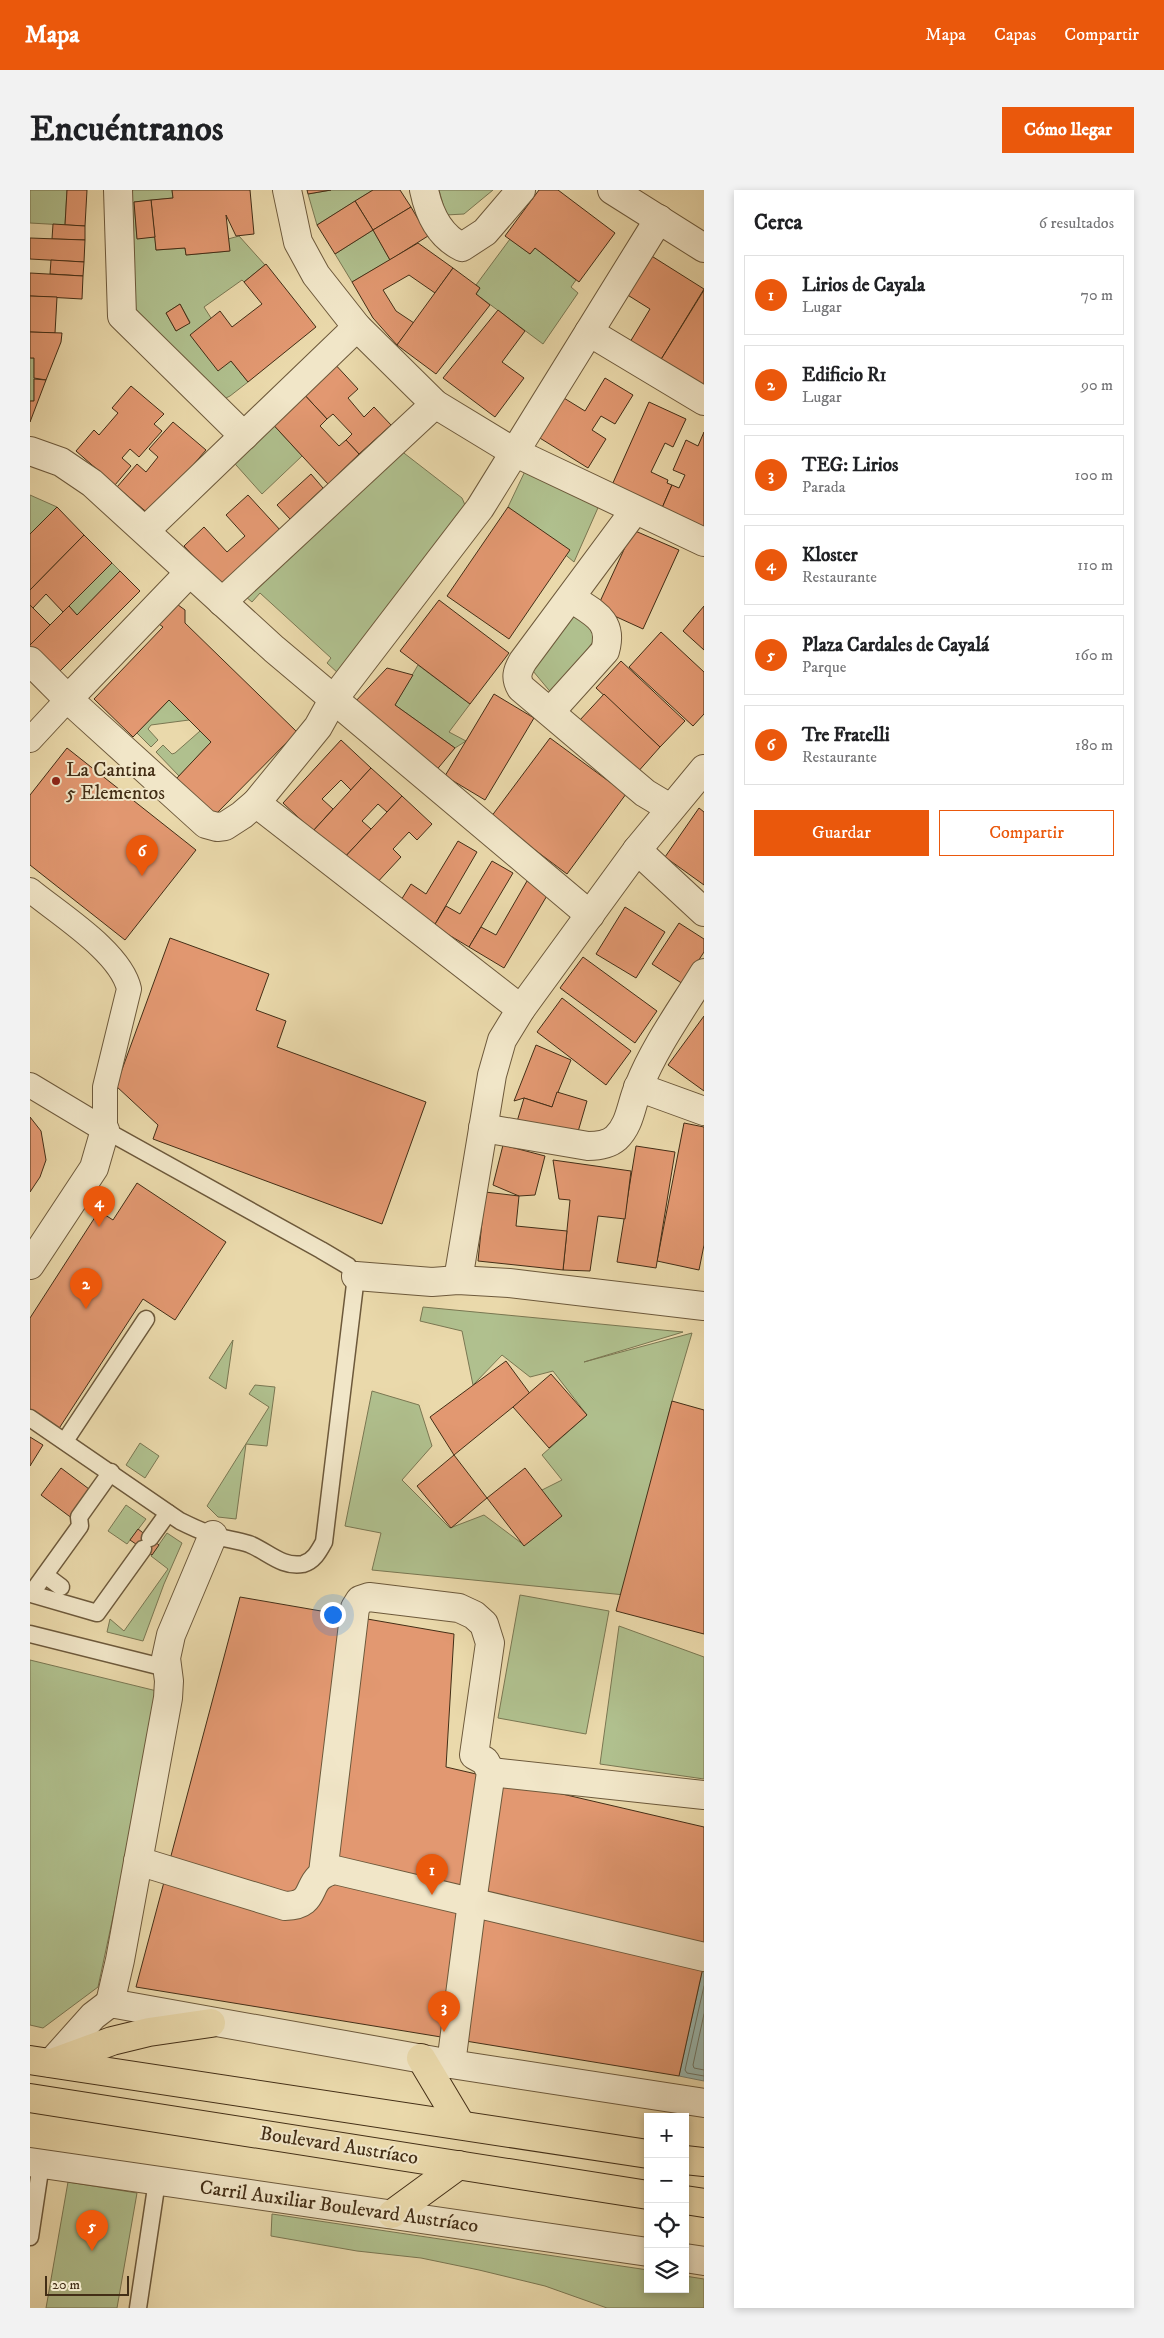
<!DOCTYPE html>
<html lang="es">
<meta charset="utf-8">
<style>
body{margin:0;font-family:"IM FELL DW Pica",serif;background:#f2f2f2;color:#202124}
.controls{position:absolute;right:15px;bottom:15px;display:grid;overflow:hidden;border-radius:0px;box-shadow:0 2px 8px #0003}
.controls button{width:45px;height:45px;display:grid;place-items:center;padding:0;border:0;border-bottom:1px solid #e0e0e0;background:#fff;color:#202124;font:25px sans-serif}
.scale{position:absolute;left:15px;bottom:12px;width:84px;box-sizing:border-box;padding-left:5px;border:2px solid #432e16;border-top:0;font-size:14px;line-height:18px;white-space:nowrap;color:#432e16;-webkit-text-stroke:4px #f1e6c8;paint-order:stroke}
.you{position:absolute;left:302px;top:1424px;width:18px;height:18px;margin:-12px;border:4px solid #fff;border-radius:50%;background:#1a73e8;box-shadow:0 0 0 8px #1a73e833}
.badge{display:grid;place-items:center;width:32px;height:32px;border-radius:50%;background:#ea580c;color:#fff;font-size:16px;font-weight:700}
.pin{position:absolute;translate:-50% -41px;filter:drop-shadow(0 1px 2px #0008)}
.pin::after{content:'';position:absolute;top:26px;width:18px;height:15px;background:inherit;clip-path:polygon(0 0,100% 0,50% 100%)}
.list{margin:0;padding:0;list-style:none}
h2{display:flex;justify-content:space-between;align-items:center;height:65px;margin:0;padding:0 20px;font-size:21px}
h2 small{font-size:16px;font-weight:400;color:#757577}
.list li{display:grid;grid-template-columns:32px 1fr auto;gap:15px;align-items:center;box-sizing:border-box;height:80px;margin:0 10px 10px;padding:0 10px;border:1px solid #e0e0e0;border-radius:0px}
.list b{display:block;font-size:19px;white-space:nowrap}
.list p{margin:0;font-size:16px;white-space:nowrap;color:#757577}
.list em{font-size:16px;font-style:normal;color:#757577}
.actions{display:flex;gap:10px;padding:15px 20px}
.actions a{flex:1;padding:11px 0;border:1px solid #ea580c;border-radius:0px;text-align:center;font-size:18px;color:#ea580c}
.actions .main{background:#ea580c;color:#fff}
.icon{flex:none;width:28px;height:28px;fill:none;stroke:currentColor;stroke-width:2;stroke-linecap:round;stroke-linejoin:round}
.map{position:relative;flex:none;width:674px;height:2118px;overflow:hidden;border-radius:0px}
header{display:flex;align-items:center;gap:30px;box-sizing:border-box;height:70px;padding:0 25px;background:#ea580c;color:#fff}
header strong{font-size:24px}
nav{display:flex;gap:28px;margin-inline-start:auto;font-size:18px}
.intro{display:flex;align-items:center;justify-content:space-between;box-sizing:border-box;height:120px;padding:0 30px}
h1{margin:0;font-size:35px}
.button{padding:12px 22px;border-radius:0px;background:#ea580c;color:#fff;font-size:18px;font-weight:700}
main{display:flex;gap:30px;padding:0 30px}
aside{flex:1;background:#fff;border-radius:0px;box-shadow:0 2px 8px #0003}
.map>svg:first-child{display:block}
.green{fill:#b0c08e;stroke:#7a7752;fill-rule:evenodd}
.water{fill:#9ab9b1;stroke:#778173}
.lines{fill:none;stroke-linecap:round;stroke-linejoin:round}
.shore{stroke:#6e7464;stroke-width:1}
.building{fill:#e29871;stroke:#432e16}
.service-casing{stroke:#6d593b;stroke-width:19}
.pedestrian-casing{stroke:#6d593b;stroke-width:26}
.minor-casing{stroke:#6d593b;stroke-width:30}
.tertiary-casing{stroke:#6d593b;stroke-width:30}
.primary-casing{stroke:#432e16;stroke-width:30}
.service{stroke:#f1e6c8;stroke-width:16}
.pedestrian{stroke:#f1e6c8;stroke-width:24}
.minor{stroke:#f1e6c8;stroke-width:28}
.tertiary{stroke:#f1e6c8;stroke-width:28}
.primary{stroke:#ead9ab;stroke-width:28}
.poi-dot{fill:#8f2418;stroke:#f1e6c8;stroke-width:2}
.labels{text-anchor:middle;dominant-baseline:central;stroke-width:4;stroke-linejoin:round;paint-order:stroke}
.poi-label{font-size:20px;fill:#432e16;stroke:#f1e6c8;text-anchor:start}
.street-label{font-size:20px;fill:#432e16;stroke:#f1e6c8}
</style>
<header>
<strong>Mapa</strong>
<nav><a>Mapa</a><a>Capas</a><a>Compartir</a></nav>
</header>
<div class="intro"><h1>Encuéntranos</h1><a class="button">Cómo llegar</a></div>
<main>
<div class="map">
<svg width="674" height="2118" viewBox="0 0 674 2118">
<rect width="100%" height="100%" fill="#ead9ab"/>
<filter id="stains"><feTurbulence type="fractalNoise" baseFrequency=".004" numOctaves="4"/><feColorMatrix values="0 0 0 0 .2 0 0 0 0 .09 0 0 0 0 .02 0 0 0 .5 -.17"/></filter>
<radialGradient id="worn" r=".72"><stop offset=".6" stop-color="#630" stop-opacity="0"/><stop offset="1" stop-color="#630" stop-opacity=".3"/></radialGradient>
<g class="green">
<path d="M0,0H37L35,35L0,33Z"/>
<path d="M103,0H142L143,8L104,12L107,48L125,47L126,60L155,58L156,65L199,61L198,49L209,46L235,75L214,92L212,90L174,117L181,128L201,171L218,192L200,206L186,213L103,129L102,2ZM150,114L160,132L146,141L136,123Z"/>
<path d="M301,0H343L287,35L278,4Z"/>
<path d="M409,0H463L434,24L416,25Z"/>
<path d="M343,40L360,70L322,92L305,64Z"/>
<path d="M480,49L500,64L505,58L546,90L541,97L548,103L513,154L446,104L450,98L446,95Z"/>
<rect x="0" y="168" width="4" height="43"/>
<path d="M238,229L272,266L232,304L198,266Z"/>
<path d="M370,260L432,308L435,315L309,484L297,473L301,468L230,403L222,412L216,407Z"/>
<path d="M497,277L571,311L544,372L478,317Z"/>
<path d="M0,305L27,317L0,344Z"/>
<path d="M82,373L90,381L47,425L39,416Z"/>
<path d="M546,421L568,445L523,505L503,481Z"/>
<path d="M388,475L440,514L419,542L436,551L425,558L365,515Z"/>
<path d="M139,510L159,530L121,535L118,539L128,550L121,557L107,543Z"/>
<path d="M170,541L181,552L149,586L126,562L133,555L142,564L145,563Z"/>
<path d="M393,1117L653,1142L554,1172L662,1143L642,1211L595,1405L342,1380L351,1343L315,1336L342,1201L389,1215L402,1256L372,1290L420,1338L454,1325L494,1355L512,1300L532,1290L512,1265L557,1225L523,1181L500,1187L472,1165L443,1195L432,1141L390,1131Z"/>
<path d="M203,1150L196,1199L179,1188Z"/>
<path d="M225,1195L245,1197L237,1256L216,1254L206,1329L188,1327L177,1316L239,1217L219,1204Z"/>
<path d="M110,1253L129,1266L115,1288L96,1275Z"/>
<path d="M96,1315L116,1329L97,1354L78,1341Z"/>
<path d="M137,1343L152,1353L134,1394L113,1451L77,1442L80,1429L94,1441L138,1379L121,1366Z"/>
<path d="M490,1405L579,1421L556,1544L468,1528Z"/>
<path d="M589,1436L674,1467V1589L570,1574Z"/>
<path d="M0,1470L131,1502L68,1797L13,1838L0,1835Z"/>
<path d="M38,1992L107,2003L87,2118H16Z"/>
<path d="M242,2024L618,2080V2099H655V2086L674,2089V2118H577L515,2096L449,2080L391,2068L327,2061L241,2046Z"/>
</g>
<path class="water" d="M674,1773V1891L649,1886Z"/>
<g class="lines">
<g class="shore">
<path d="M674,1796L655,1880L657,1883L674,1886"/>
<path d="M674,1824L663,1875L664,1878L674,1880"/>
</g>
</g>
<g class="building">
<path d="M37,0H57L55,36L35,35Z"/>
<path d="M142,0H220L224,44L206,46L196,25L200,61L156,65L155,58L126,60L121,10L143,8Z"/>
<path d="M277,0H301L278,4Z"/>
<path d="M343,0H370L381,17L343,40L325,11Z"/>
<path d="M509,0H528L585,43L549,92L505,58L500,64L475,46Z"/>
<path d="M121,10L125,47L107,49L104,12Z"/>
<path d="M325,11L343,40L305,64L287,35Z"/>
<path d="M381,17L398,46L360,70L343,40Z"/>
<path d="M23,34L55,36V50L22,49Z"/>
<path d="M0,48L55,50L54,72L0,69Z"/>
<path d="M388,53L423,78L405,103L379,85L353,100L366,121L384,133L367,155L343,128L322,92Z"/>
<path d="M620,65L674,99L627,176L597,157L620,119L596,104Z"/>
<path d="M21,70L54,72L53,86L20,84Z"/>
<path d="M236,74L286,137L218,192L201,171L188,181L160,145L190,121L202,137L232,114L214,92Z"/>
<path d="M423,78L450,98L446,104L460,115L406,184L367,155Z"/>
<path d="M0,83L53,86L52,109L0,106Z"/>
<path d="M674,100V204L627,176Z"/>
<path d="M0,106L27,107L25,143L0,142Z"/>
<path d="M150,114L160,133L146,141L136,123Z"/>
<path d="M468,120L495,141L472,172L494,188L465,227L413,188Z"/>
<path d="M0,142L32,143L31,152L16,190L4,188V168H0Z"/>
<path d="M302,171L328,199L318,208L334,227L344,217L361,235L329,264L316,250L322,244L303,224L297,229L270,200Z"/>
<path d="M575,188L603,205L585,234L571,226L562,240L576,249L558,278L505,245L529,205L555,221Z"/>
<path d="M4,189L16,190L0,232V211H4Z"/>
<path d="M101,196L134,224L124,234L132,241L109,267L100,259L92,268L101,276L85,295L46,261L64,240L69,245L88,223L82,218Z"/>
<path d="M270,200L297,229L290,236L309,256L316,250L329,264L298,294L238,229Z"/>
<path d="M619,212L656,229L643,257L635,253L621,282L638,290L637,293L642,295L632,318L582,295Z"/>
<path d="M143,232L176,260L120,325L87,297L107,274L116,282L128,267L119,259Z"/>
<path d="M674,242V338L632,318L642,295L649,298L655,285L643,280L656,250L668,256Z"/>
<path d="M281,284L293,298L260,329L247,315Z"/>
<path d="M218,305L251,341L191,396L154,356L174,337L197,362L215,346L196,325Z"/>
<path d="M27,317L54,345L0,400V344Z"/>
<path d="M478,317L540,360L479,449L417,406Z"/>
<path d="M603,340L649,360L613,439L567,418Z"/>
<path d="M54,345L82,373L33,422L16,404L3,418L0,415V400Z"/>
<path d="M90,381L110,401L26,485L0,459V455L39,416L47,425Z"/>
<path d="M409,410L479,463L440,514L370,461Z"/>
<path d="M144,412L155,420V433L267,542L184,626L146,589L181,552L139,510L103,547L64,509L133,437L129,434Z"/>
<path d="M0,415L20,435L0,455Z"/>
<path d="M674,416V460L653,441Z"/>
<path d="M631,442L674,482V524L663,536L599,477Z"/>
<path d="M591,471L655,531L630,557L566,498Z"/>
<path d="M357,478L383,485L365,515L425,558L404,583L323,514Z"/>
<path d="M464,504L504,528L455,610L415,586Z"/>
<path d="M574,504L630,557L606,584L549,531Z"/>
<path d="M520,548L596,604L537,684L461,627Z"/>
<path d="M311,550L341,578L321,600L311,590L292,609L303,619L283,641L253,613Z"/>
<path d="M37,558L166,660L95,750L0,675V605Z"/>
<path d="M341,578L372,606L357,622L348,614L332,631L341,639L313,669L283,641Z"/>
<path d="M372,606L402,634L387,650L379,642L363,659L371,667L343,697L313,669Z"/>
<path d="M669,618L674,622V695L635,667Z"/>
<path d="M428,651L447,662L404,736L368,715L381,694L396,704Z"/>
<path d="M462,671L483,683L439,757L404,736L416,716L430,724Z"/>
<path d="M497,691L518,704L474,778L439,757L451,737L466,745Z"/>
<path d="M595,717L635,742L606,788L566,764Z"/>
<path d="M649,733L674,749V762L653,794L622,774Z"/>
<path d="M140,748L239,784L226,820L256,831L247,857L396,912L352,1034L123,949L128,935L86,896Z"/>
<path d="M553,767L627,821L605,853L530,798Z"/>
<path d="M532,808L601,861L576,895L507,842Z"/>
<path d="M674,826V901L638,875Z"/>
<path d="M506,855L541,870L522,917L494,908L484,911Z"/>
<path d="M527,902L557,911L545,952L486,935L494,908L522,917Z"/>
<path d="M0,927L11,941L16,970L10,987L0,1002Z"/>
<path d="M654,933L674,937V1055L669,1080L627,1071Z"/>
<path d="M473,955L515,966L505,1005L489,1006L463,995Z"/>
<path d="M606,956L645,962L626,1078L587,1072Z"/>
<path d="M523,970L601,981L595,1029L568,1026L560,1081L533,1080L540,1010L529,1009Z"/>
<path d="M107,993L196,1052L145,1130L113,1109L28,1240L0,1221V1128L69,1021L83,1030Z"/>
<path d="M455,1002L489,1006L486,1036L537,1041L533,1080L448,1071Z"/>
<path d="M476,1171L501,1205L483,1217L424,1265L400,1227Z"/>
<path d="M521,1184L557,1225L519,1258L483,1217Z"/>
<path d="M642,1211L674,1220V1444L586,1421Z"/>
<path d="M0,1247L13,1255L0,1276Z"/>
<path d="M424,1265L457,1308L421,1338L387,1296Z"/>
<path d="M31,1278L63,1302L43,1329L11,1305Z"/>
<path d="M495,1278L532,1326L494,1356L457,1308Z"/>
<path d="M108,1339L129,1355L122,1365L100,1350Z"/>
<path d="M210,1407L424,1444L416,1577L674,1637V1773L649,1886L106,1797Z"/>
</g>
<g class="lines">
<g class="service-casing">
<g id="service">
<path d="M0,1228L150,1331C160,1336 171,1341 182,1345C194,1349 207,1350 219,1354C237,1361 252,1378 273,1374C284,1371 289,1361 294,1352L326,1086L318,1076L291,1060L75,940L76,934"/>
<path d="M35,1251L116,1129"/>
<path d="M81,1282L49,1327L50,1336L1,1404L67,1423L113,1359"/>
<path d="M120,1348L138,1323"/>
<path d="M15,1385L31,1397"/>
<path d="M0,1444L136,1478"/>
<path d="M0,2047L11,1974"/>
<path d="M108,2118L127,1991"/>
</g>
</g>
<g class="pedestrian-casing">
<g id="pedestrian">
<path d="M0,550L38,509"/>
<path d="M0,700C29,724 91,762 99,799L75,897V940L0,895"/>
</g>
</g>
<g class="minor-casing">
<g id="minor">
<path d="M88,0L92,126L214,246"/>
<path d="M257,0L268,52L286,85L327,137L405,214L484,262L674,352"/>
<path d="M394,0C399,24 409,46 432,57L455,42L491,0"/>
<path d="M582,0L674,58"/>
<path d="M559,142L674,211"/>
<path d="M0,261L31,272L62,293L244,459L560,725"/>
<path d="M605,320L493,471C487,481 485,488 491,498L615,603L640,618"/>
<path d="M116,340L327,137"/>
<path d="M192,412L405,214"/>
<path d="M0,471L38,509L176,634L187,637L195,636L212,625L226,613L288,537L303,510L450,318L629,29"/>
<path d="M38,509L159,383"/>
<path d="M521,521L575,461C584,430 563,423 541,408"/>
<path d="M226,613L491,819"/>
<path d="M607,660L674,722"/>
<path d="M608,897L674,921"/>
<path d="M453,938L558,956C568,956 578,955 586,948C601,934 601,913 609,896C625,856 652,819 674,783"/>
<path d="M0,1075L64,978L75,940"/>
<path d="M326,1086L402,1092L428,1090L479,1093L674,1116"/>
<path d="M428,1090L462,885L472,850L491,819L607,660L674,579"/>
<path d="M461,1582L674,1605"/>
<path d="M108,1671L255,1716C292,1715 271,1687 305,1680L674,1767"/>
<path d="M293,1683L325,1418L330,1410L339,1407L429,1418L444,1425L454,1434L460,1453L444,1565L455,1571L461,1582L442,1712L421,1874"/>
<path d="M80,1813L90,1770L138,1508L139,1491L136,1468L141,1445L183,1345"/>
</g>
</g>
<g class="tertiary-casing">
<g id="tertiary">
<path d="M21,1873L63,1826L80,1813L421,1874L674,1913"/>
<path d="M0,1972L618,2062"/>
<path d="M655,2068L674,2071"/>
</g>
</g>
<g class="primary-casing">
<g id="primary">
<path d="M391,1868L431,1935"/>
<path d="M0,1870L618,1964"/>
<path d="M25,1872L82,1851L119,1842L181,1833"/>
<path d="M0,1908L618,2005"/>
<path d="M655,1970L674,1972"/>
<path d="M655,2010L674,2013"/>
<path d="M362,2024L429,1975"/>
</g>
</g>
<use href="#service" class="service"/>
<use href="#pedestrian" class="pedestrian"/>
<use href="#minor" class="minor"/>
<use href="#tertiary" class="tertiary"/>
<use href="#primary" class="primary"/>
</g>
<circle class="poi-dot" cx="26" cy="591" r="5"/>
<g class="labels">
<g class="poi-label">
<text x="36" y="580">La Cantina<tspan x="36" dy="23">5 Elementos</tspan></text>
</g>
<g class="street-label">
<text transform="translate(309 1956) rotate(9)">Boulevard Austríaco</text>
<text transform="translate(309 2017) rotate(8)">Carril Auxiliar Boulevard Austríaco</text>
</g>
</g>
<rect width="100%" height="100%" filter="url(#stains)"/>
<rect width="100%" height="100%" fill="url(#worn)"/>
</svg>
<div class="controls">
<button>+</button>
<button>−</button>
<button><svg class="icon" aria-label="locate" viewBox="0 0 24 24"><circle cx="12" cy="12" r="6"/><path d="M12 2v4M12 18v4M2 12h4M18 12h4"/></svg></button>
<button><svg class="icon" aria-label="layers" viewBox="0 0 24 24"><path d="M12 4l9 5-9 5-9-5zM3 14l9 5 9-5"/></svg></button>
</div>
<div class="scale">20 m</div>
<div class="you"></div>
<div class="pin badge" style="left:402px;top:1705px">1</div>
<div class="pin badge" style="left:56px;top:1119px">2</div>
<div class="pin badge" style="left:414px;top:1842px">3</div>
<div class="pin badge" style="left:69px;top:1037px">4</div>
<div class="pin badge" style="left:62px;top:2061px">5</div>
<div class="pin badge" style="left:112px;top:686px">6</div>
</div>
<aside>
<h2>Cerca<small>6 resultados</small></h2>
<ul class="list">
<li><span class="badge">1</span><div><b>Lirios de Cayala</b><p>Lugar</p></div><em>70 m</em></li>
<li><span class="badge">2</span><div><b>Edificio R1</b><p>Lugar</p></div><em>90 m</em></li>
<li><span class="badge">3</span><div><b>TEG: Lirios</b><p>Parada</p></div><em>100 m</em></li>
<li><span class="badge">4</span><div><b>Kloster</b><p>Restaurante</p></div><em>110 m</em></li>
<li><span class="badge">5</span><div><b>Plaza Cardales de Cayalá</b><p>Parque</p></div><em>160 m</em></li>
<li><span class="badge">6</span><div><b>Tre Fratelli</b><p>Restaurante</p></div><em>180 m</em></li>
</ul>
<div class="actions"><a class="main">Guardar</a><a>Compartir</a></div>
</aside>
</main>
